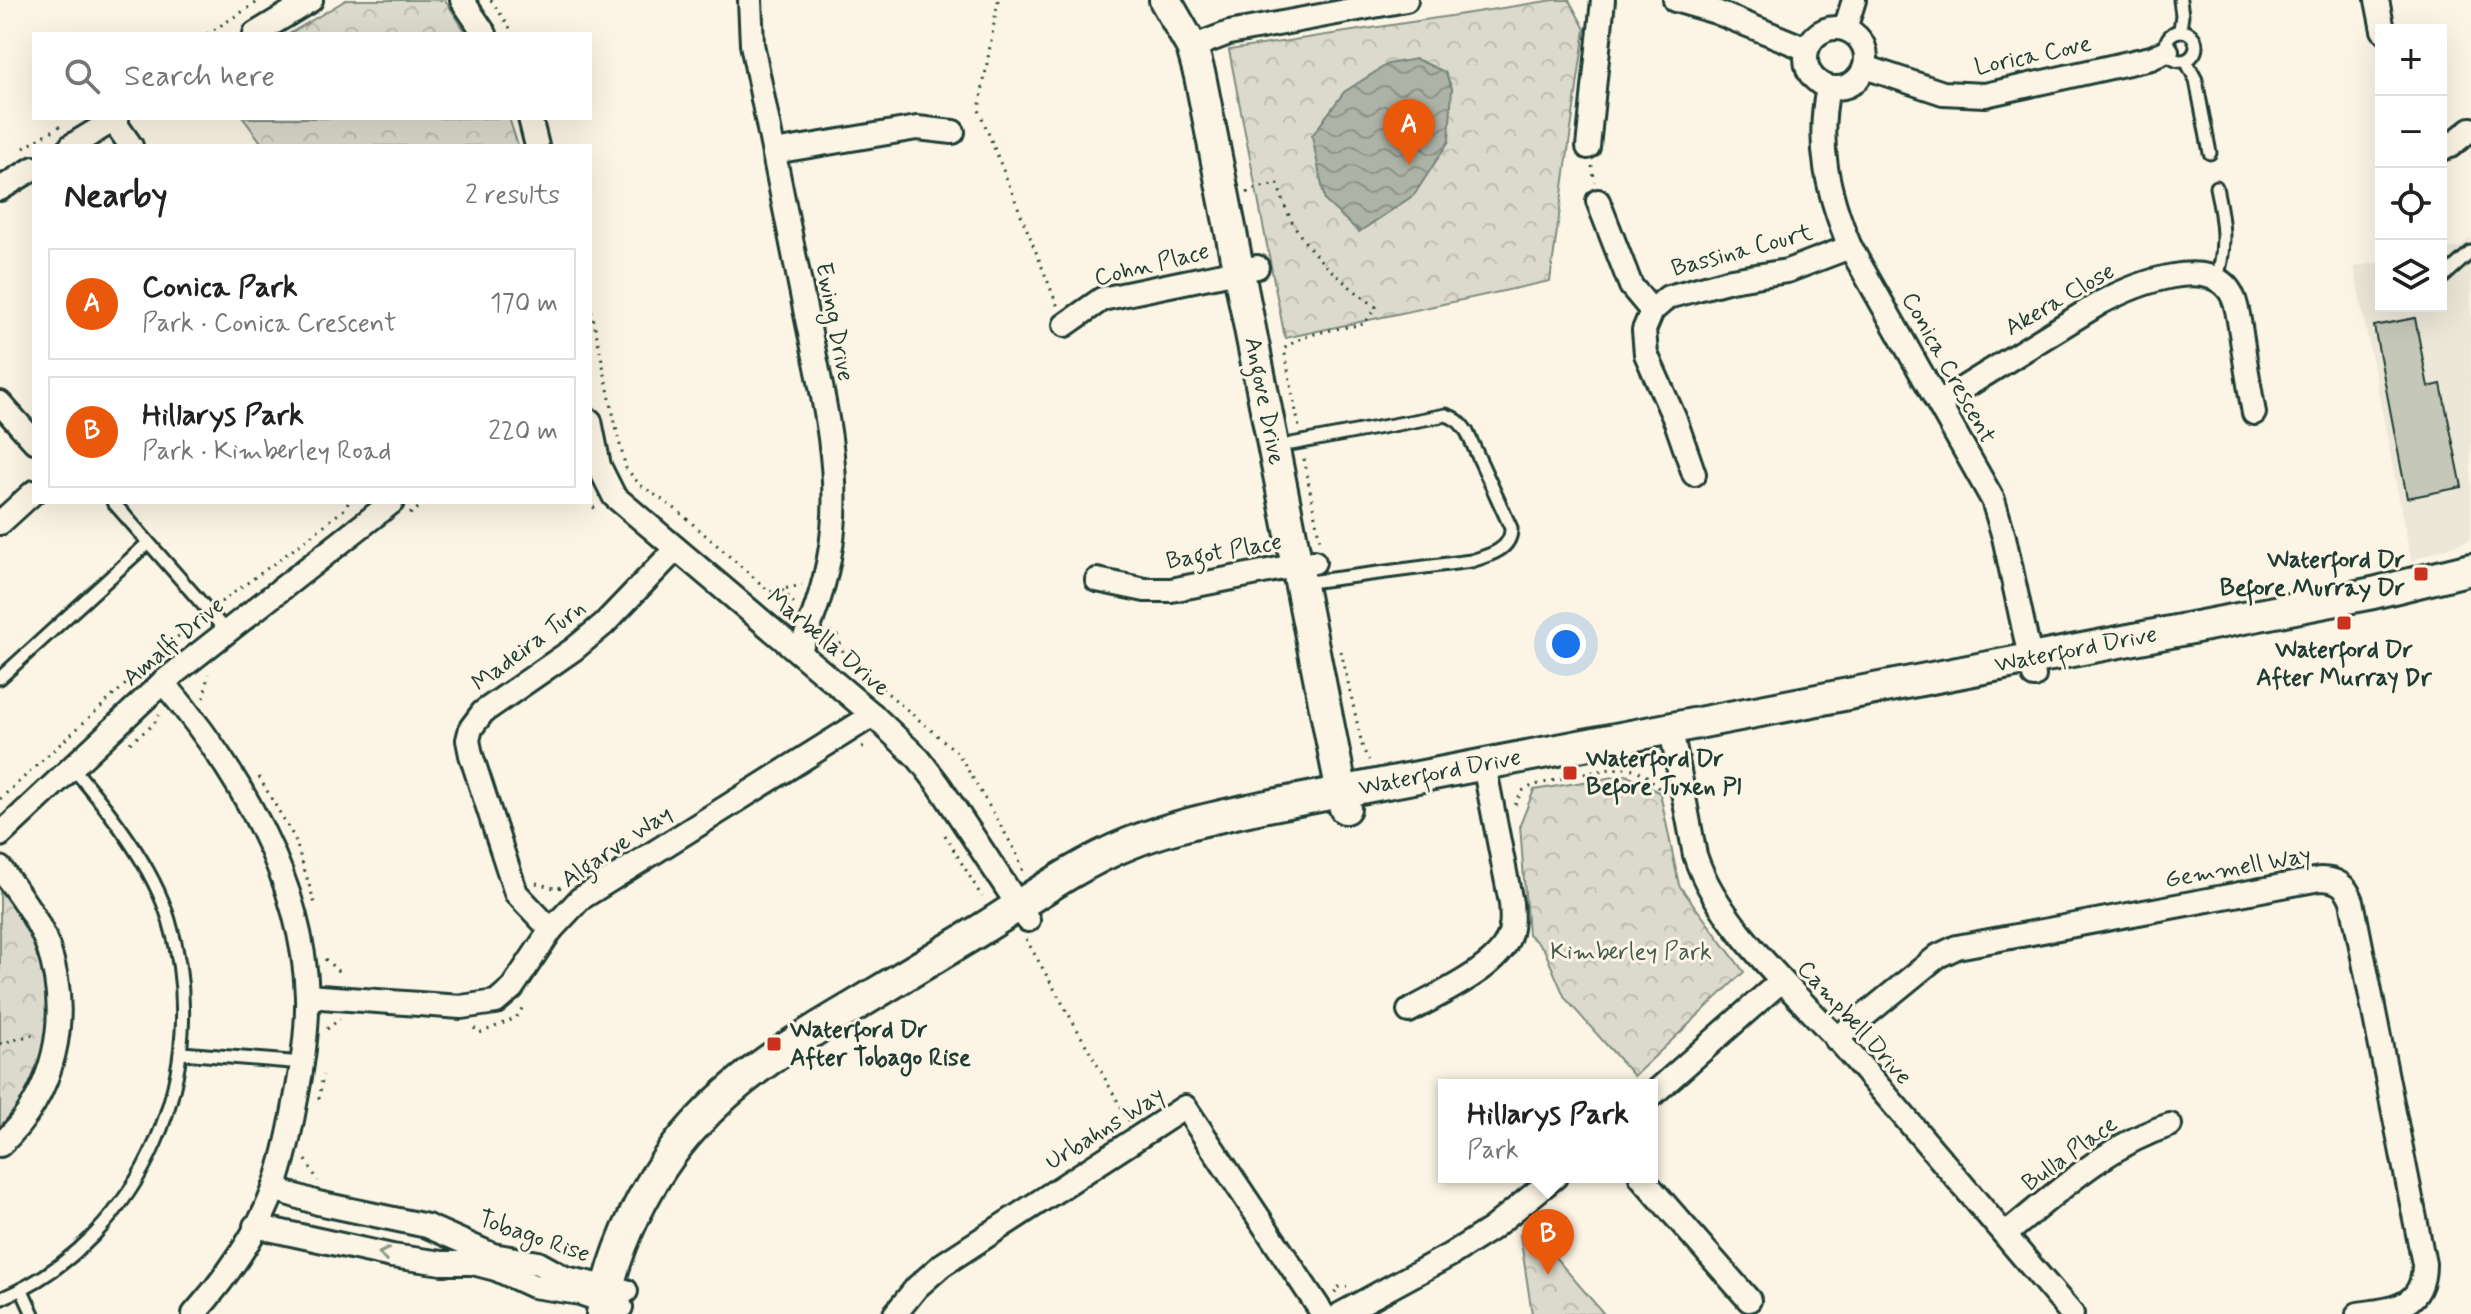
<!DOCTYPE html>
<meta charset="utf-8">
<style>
body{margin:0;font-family:Mynerve,sans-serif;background:#f2f2f2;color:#222}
.controls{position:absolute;right:24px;top:24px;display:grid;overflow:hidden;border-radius:0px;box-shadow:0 8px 32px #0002}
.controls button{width:72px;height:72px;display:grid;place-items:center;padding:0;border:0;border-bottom:2px solid #e0e0e0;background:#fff;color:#222;font:40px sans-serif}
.you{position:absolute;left:1566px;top:644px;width:28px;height:28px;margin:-20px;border:6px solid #fff;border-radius:50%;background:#1a73e8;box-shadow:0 0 0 12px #1a73e833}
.badge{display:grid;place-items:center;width:52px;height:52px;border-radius:50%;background:#ea580c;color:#fff;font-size:26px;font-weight:700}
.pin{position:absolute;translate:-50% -66px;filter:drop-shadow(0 2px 4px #0008)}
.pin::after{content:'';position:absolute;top:42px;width:28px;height:24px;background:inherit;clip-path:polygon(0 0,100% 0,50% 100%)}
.popup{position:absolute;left:1438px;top:1079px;width:220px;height:104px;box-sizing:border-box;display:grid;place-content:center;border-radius:0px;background:#fff;filter:drop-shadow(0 2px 6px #0005);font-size:26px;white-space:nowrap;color:#767676}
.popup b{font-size:30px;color:#222}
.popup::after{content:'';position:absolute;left:50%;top:100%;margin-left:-16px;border:16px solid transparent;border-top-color:#fff}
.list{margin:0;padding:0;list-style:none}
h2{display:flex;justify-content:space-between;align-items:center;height:104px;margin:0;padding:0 32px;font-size:34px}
h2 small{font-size:26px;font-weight:400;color:#767676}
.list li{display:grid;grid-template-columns:52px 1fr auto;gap:24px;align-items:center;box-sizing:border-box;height:112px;margin:0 16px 16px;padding:0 16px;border:2px solid #e0e0e0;border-radius:0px}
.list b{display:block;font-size:30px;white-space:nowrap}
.list p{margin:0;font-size:26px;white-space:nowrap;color:#767676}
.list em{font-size:26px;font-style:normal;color:#767676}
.icon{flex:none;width:44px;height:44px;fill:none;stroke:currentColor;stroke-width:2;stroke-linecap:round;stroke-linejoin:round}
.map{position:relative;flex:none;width:2471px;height:1314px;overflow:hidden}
.search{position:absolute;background:#fff;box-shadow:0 8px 32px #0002;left:32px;top:32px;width:560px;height:88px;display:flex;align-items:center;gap:20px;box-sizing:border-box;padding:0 28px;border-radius:0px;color:#767676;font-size:30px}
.panel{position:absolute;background:#fff;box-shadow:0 8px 32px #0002;left:32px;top:144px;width:560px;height:360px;border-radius:0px}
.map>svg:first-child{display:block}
.built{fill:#ece7d8}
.forest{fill:url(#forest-crowns);stroke:#7e8c80;stroke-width:2}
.water{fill:url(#water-waves);stroke:#758479;stroke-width:2}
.building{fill:#c5c7b9;stroke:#1f3d34;stroke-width:2}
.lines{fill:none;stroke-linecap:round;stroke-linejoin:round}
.lane-casing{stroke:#1f3d34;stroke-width:17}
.street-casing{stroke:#1f3d34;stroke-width:28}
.secondary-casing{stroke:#1f3d34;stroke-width:36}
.path{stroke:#1f3d34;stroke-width:3;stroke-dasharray:2 6;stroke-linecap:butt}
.lane{stroke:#fcf5e5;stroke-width:11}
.street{stroke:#fcf5e5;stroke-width:22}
.secondary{stroke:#fcf5e5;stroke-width:30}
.oneway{stroke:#8e998c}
.poi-dot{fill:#c8321e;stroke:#fcf5e5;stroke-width:3}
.labels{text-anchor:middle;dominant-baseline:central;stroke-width:6;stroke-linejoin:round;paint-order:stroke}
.street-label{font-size:24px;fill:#1f3d34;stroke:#fcf5e5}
.poi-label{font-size:24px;font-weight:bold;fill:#1f3d34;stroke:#fcf5e5;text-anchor:start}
.park-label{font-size:24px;fill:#455c52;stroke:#fcf5e5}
</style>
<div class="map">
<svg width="2471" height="1314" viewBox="0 0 2471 1314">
<defs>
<pattern id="forest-crowns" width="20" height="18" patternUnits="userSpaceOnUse" patternTransform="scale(2)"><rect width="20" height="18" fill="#dcdacc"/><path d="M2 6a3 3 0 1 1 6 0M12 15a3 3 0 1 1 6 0" fill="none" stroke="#bcbcb0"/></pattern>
<pattern id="water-waves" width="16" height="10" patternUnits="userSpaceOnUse" patternTransform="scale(2)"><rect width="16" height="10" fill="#aeb3a7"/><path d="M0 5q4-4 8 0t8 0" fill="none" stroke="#8d9389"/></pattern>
</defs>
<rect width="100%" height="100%" fill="#fcf5e5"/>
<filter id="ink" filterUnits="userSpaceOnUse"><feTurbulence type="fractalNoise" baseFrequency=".0125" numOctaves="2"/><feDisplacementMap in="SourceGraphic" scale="16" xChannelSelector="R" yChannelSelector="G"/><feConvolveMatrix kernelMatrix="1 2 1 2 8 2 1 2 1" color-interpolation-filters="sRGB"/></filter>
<g filter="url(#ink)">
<path class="built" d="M2471,237V539L2411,561L2354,267L2381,262V306H2441V250L2460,247Z"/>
<g class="forest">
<path d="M346,0H445L467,34H289Z"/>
<path d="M1554,0H1569L1585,29L1550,281L1285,338L1229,50Z"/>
<path d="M243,118H509L518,146H264Z"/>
<path d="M1626,775L1660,793L1679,885L1744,972L1634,1076L1565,998L1544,949L1528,934L1520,825L1534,790Z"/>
<path d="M0,868L38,926L58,1032L0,1145Z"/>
<path d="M1530,1228L1604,1314H1532L1520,1235Z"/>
</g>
<path class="water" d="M1416,59L1445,72L1452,88L1449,141L1414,195L1359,232L1325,201L1312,136L1344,92L1388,64Z"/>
<path class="building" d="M2415,318L2428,387L2441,384L2462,487L2407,498L2374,326Z"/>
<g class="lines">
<g class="lane-casing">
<g id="lane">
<path d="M2180,30L2182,15L2180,0"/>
<circle cx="2181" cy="46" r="15"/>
<path d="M2186,61L2196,80L2210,153"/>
<path d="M2216,187C2223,220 2227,245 2217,278"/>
<path d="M2441,279L2471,252"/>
<path d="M1291,444L1446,415C1456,418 1461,423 1467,432L1511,528C1512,550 1488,556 1471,561L1301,583"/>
<path d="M113,502L226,631"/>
<path d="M0,678L148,543"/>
<path d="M182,1053L303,1063"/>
<path d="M22,1290L33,1314"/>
<path d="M0,1299C145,1239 214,1066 169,920C153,866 108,809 72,767"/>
</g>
</g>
<g class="street-casing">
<g id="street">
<path d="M462,0L485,34"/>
<path d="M750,0L752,44C770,136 789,227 807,319C821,387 840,460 833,530C829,574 816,612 799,652"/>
<path d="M1675,0L1716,12L1807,49"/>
<path d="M2377,0L2383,30"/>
<circle cx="1836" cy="58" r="30"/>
<path d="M1845,29L1854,0"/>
<path d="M255,34L311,0"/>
<path d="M1192,47L1229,33L1406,0"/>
<path d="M1865,67L1943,93L1985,95L2151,58L2167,51"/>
<path d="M1828,88C1816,145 1828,194 1850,247L1993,500L2004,537L2034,676"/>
<path d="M530,118L537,146"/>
<path d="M113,120L131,146"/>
<path d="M71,146L117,118"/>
<path d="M1588,147L1603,0"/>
<path d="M2441,149L2450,146L2471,129"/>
<path d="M774,152L917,128L953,132"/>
<path d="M0,189L34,168"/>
<path d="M1598,201L1631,286L1652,311"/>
<path d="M1065,325L1102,299L1257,267"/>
<path d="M0,403L34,441"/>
<path d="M1939,403L2100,303C2132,286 2213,251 2233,297C2238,308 2239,322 2241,333C2245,360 2249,386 2254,413"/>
<path d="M590,421L599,466L614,496L873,715L919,759L939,785L1028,920"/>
<path d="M1694,474L1676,422L1646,354L1644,330L1652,311L1668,297L1731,280L1787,271L1850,247"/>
<path d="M0,523L34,492"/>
<path d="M1097,580L1145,590H1171L1314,562"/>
<path d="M163,682C237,769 303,879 307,996C308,1032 302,1069 295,1104C290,1132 284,1160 275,1186C260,1231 225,1279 194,1314"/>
<path d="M1671,729L1695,855C1717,923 1792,989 1839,1041C1918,1131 1994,1223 2072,1314"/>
<path d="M0,835L163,682L392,502"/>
<path d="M0,868C18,893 38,918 48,947C72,1018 55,1095 0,1145"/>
<path d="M551,930L516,893L471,755L468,740L471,728L483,712L574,649L604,624L676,549"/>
<path d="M307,996L461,1007L496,1002L512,988L551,930L580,899L873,715"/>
<path d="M1409,1011C1437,995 1494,970 1507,941C1513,929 1512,916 1511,903L1484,765"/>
<path d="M1836,1039L1938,956L1957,947L2320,879C2337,879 2346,885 2352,901L2424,1264C2424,1308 2393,1309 2358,1314"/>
<path d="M1652,1095L1781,981"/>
<path d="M1641,1177L1749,1300"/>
<path d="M274,1189L318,1203L427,1226L493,1255L538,1263L565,1278L626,1291"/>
<path d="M255,1226L392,1256L442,1263H473L496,1269L533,1286L580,1293L621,1307"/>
<path d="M2006,1234C2057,1193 2106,1145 2170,1125"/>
<path d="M895,1314L917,1287L942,1265L1185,1107L1323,1314"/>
<path d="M1341,1314L1450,1255L1491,1229L1555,1177"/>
</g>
</g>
<g class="secondary-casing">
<g id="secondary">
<path d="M1165,0L1192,47L1200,76L1345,808"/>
<path d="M602,1314C614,1247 648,1176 694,1126C739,1075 795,1041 853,1007C894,982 936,957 977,932C1026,902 1075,865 1128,844C1172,826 1217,817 1262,807L2373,593L2471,569"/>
</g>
</g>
<g class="path">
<path d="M491,0L514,34"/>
<path d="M998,0L979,110L1058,307"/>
<path d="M207,34L261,0"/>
<path d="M24,148L62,125"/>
<path d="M1592,166L1595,182"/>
<path d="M1247,193L1256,188L1278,184C1292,242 1330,272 1376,307L1364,324C1339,329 1304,332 1284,349L1299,427"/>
<path d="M590,303L618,437L626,468L639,484L677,510L770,592L802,585"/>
<path d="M1304,459L1320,542"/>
<path d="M587,502L597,510"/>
<path d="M410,514L426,502"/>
<path d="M782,590L796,605"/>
<path d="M221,602L298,546L347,507L348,502"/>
<path d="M830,631L837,635L845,657L958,753L1016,852L1023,872"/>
<path d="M1341,651L1363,749L1369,760"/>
<path d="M204,698L208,674"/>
<path d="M130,743L154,724L159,715"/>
<path d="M862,747L870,746"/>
<path d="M259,777L295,839L315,904"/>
<path d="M0,799L195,621"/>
<path d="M1515,805L1522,791L1534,785C1554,781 1617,764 1633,769C1646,773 1655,783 1662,793"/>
<path d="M945,835L982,897"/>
<path d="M536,883L558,889L563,885"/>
<path d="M1026,939L1129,1121"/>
<path d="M325,959L339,972L337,976"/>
<path d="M474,1028L480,1033L516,1018L523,1007"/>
<path d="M327,1029L340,1019"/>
<path d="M0,1044L35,1034"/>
<path d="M319,1099L323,1075"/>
<path d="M306,1160L318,1181"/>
<path d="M1335,1293L1336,1287H1347"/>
</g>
<use href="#lane" class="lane"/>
<use href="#street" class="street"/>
<use href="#secondary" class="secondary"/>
</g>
<defs><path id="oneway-chevron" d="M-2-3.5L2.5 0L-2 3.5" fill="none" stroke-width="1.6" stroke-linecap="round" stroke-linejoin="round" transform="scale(2)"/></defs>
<use class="oneway" href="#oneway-chevron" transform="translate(384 1254) rotate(-168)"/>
</g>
<g class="poi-dot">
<rect x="2413" y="566" width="16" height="16" rx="4"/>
<rect x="2336" y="615" width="16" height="16" rx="4"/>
<rect x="1562" y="765" width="16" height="16" rx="4"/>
<rect x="766" y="1036" width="16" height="16" rx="4"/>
</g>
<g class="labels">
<g class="street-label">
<text transform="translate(2033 56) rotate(-12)">Lorica Cove</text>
<text transform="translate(1742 251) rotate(-15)">Bassina Court</text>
<text transform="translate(1152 265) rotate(-14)">Cohn Place</text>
<text transform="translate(2060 300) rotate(-30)">Akera Close</text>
<text transform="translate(834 322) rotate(79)">Ewing Drive</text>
<text transform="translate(1948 368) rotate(61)">Conica Crescent</text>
<text transform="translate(1264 401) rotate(79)">Angove Drive</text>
<text transform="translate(1224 552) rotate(-10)">Bagot Place</text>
<text transform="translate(174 642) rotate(-40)">Amalfi Drive</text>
<text transform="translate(828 643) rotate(40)">Marbella Drive</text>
<text transform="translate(529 646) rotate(-37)">Madeira Turn</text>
<text transform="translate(2076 650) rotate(-11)">Waterford Drive</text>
<text transform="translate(1440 773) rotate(-11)">Waterford Drive</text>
<text transform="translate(617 847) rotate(-34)">Algarve Way</text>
<text transform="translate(2238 868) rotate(-10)">Gemmell Way</text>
<text transform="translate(1854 1023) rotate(48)">Campbell Drive</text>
<text transform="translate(1105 1129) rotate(-32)">Urbahns Way</text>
<text transform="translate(2070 1154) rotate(-36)">Bulla Place</text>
<text transform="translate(534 1237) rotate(19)">Tobago Rise</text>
</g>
<g class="poi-label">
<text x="2405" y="560" text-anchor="end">Waterford Dr<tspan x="2405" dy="28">Before Murray Dr</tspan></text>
<text x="2344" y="650" text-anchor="middle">Waterford Dr<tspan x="2344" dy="28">After Murray Dr</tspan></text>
<text x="1586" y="759">Waterford Dr<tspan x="1586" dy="28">Before Tuxen Pl</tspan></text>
<text x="790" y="1030">Waterford Dr<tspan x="790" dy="28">After Tobago Rise</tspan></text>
</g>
<g class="park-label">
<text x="1631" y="952">Kimberley Park</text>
</g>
</g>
</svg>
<div class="controls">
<button>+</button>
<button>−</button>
<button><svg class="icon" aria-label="locate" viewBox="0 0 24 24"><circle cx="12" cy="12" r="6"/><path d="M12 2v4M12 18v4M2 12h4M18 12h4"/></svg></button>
<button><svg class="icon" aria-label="layers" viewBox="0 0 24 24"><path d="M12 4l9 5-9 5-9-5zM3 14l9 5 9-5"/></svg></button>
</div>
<div class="you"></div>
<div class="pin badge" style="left:1409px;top:165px">A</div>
<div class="pin badge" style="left:1548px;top:1275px">B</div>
<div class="popup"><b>Hillarys Park</b>Park</div>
<div class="search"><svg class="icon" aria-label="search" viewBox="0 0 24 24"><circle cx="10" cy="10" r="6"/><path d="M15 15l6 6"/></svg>Search here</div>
<section class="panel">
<h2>Nearby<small>2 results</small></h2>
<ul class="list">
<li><span class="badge">A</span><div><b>Conica Park</b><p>Park · Conica Crescent</p></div><em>170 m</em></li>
<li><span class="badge">B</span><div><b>Hillarys Park</b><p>Park · Kimberley Road</p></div><em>220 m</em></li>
</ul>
</section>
</div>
